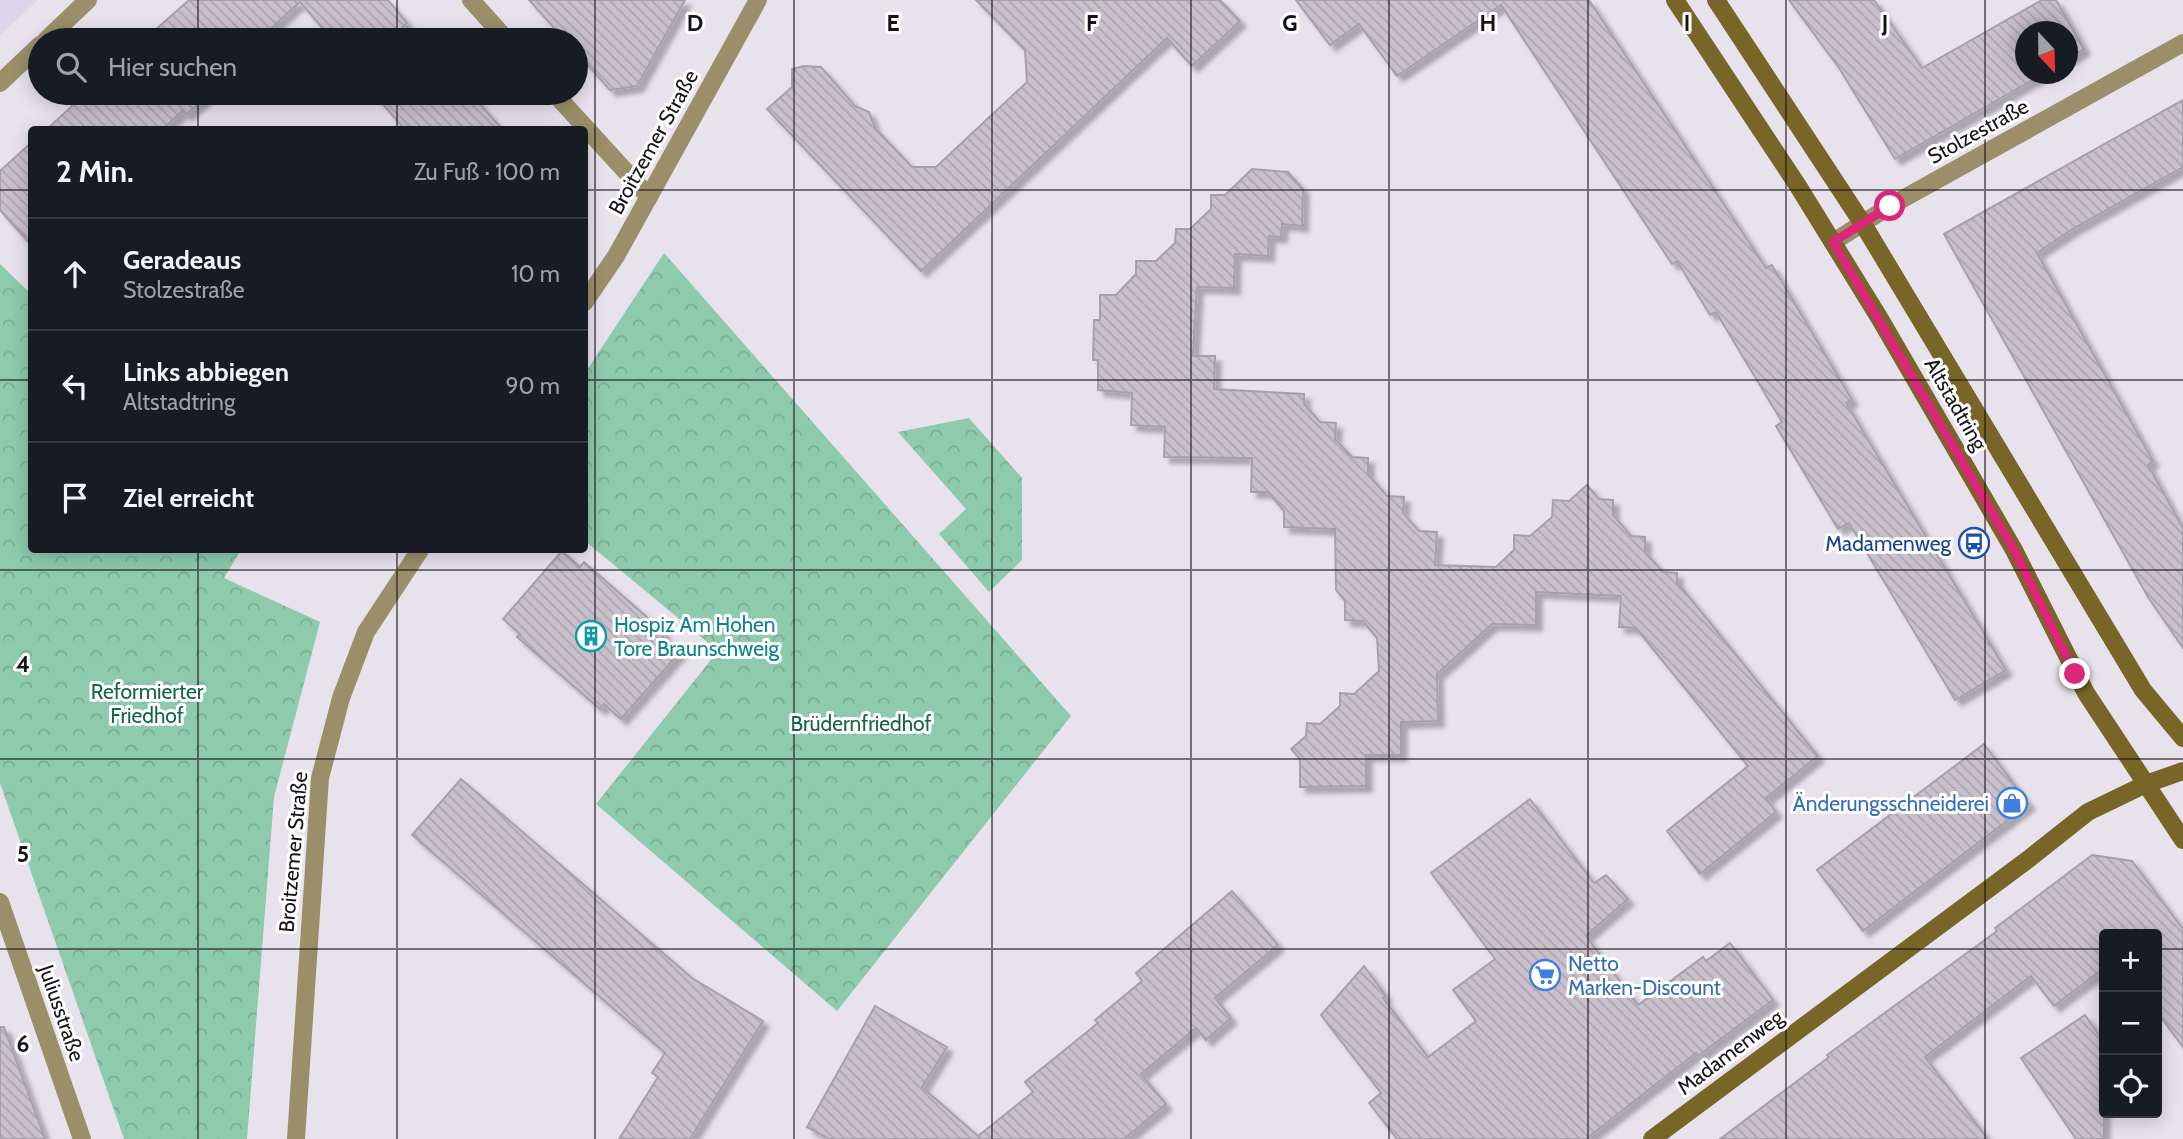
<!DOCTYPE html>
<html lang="de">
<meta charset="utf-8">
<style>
body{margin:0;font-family:Cabin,sans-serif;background:#20242c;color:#f1f3f6}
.controls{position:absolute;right:21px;bottom:21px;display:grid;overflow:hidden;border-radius:7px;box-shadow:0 4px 18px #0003}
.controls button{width:63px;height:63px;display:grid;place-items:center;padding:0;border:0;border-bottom:2px solid #363941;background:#171b24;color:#f1f3f6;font:35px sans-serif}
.compass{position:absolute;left:2015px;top:21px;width:63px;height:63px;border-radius:50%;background:#171b24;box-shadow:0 4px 18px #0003;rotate:158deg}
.stop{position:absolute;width:21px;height:21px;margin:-16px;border:5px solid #db2777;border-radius:50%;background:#fff}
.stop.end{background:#db2777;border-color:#fff;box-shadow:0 2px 7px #0008}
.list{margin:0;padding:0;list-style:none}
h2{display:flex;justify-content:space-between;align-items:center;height:91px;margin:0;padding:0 28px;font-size:30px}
h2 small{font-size:23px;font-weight:400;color:#9ea1a6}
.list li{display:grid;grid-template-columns:46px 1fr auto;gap:21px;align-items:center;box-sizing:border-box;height:112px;padding:0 28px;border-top:2px solid #363941}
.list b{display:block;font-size:26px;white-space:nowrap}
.list p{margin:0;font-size:23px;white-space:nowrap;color:#9ea1a6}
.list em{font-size:23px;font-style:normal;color:#9ea1a6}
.icon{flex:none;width:38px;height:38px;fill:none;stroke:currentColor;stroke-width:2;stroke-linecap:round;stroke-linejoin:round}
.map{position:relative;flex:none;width:2183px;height:1139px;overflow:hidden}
.search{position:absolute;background:#171b24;box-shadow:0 4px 18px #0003;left:28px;top:28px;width:560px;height:77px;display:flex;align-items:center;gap:18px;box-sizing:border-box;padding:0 24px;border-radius:38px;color:#9ea1a6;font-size:26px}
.panel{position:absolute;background:#171b24;box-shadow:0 4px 18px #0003;left:28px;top:126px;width:560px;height:427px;border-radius:7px}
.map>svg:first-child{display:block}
.education{fill:#ddd7ec}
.park{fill:url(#park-crowns)}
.building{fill:url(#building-back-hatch);stroke:#a6a0aa;stroke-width:2;filter:url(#shadow)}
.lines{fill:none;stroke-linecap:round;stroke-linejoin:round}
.street{stroke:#9a8f69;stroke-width:18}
.secondary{stroke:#776627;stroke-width:18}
.route{stroke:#db2777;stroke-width:9}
.grid{fill:none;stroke:#151317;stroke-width:2;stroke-opacity:0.55}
.labels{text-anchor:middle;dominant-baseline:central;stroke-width:6;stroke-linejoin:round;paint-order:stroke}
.street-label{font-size:21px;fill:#151317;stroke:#fff}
.transit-label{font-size:21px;fill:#164399;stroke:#fff;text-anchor:end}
.culture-label{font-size:21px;fill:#0d838f;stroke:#fff;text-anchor:start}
.park-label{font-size:21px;fill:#146646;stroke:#fff}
.shop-label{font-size:21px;fill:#366cbe;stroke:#fff;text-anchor:end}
.grid-label{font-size:23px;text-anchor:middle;font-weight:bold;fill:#151317;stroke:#fff;stroke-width:6;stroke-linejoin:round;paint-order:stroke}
</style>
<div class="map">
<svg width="2183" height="1139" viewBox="0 0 2183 1139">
<defs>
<pattern id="park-crowns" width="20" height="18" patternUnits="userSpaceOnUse" patternTransform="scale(1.75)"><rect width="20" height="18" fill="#8ecaac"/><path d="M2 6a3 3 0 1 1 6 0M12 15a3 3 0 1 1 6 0" fill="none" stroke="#7aad93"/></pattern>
<pattern id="building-back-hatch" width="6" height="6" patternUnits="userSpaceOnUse" patternTransform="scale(1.75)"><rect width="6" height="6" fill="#c8c1cc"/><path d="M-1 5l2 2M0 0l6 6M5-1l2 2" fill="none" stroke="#aba5ae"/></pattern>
<filter id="shadow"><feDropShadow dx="6" dy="6" stdDeviation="2" flood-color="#0004"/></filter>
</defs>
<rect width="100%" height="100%" fill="#e8e2ed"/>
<path class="education" d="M0,0H38L0,35Z"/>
<g class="park">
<path d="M664,253L1071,716L837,1011L596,804L718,651L585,541V373Z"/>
<path d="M0,264L31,294L32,550H241L224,578L320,622L274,797L247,1139H124L0,783Z"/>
<path d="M969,418L1022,478V560L989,592L939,534L966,509L898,432Z"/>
</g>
<g class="building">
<path d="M189,0H388L407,23L402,28L413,40H333L300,2L258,40H144Z"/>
<path d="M529,0H685L637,86L610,90L576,52V40H565Z"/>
<path d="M976,0H1220L1240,21L1192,66L1167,38L921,271L767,109L792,87V69L804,66L821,67L855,106L869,112L875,128L912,167H936L1027,82L1025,50Z"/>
<path d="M1296,0H1589L1766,268L1772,265L1852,400L1846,403L2006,670L1955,700L1849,523L1838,529L1776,426L1782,422L1716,312L1710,315L1677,261L1672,264L1501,5L1397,76L1359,24L1330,45Z"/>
<path d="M1789,0H1874L1922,68L2042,0H2056L2084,49L2068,59V32H2026V74H2043L1895,159L1839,68Z"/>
<path d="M86,93H211L186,115L182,111L162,130H46Z"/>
<path d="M379,93H470L503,130H405L376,96Z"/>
<path d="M2183,100V167L2071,230L2037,253L2153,461L2148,465L2183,528V648L2148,597L1944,234Z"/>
<path d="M32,142V246L0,210V171Z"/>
<path d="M1252,169L1288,172L1303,189L1302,226L1282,224L1281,237L1269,236L1268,256L1235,254L1234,288L1197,287L1193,356H1215L1214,389L1304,394V404L1320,422L1336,423L1335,439L1352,457L1368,458V474L1387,496L1404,497L1403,513L1419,531L1437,532L1435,565L1496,567L1514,550V535L1530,536L1552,517L1553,500L1569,501L1587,485L1599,499L1613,500V515L1631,536L1645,537V552L1663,572L1677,573V582L1818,756L1766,798L1776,812L1700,874L1667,831L1748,766L1636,628L1619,627L1621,596L1536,592V625L1492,624L1437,674L1438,721L1401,722V755H1366V786L1300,787V759L1291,749L1306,736L1307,723L1320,724L1340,706V693L1354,694L1379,671L1377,638L1363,621L1345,620V601L1336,590L1335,529L1284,527V511L1268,492H1251L1252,458L1164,457L1165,427L1131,425L1132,393L1098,390V360H1093L1094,320H1100V295H1116L1136,274V261H1156L1175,243L1176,229H1190L1211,209V195H1225Z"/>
<path d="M562,551L580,567L584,562L665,633L662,637L680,652L621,719L604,704L600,709L517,637L520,634L503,619Z"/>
<path d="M1984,744L2029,804L1863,931L1817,870Z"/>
<path d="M461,779L692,978L763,1021L690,1139H619L658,1077L652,1073L665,1053L412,835Z"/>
<path d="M1530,799L1594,883L1606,875L1628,899L1586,936L1638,1005L1703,957L1706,961L1730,943L1773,1000L1698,1056L1696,1053L1586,1139H1397L1369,1103L1381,1093L1321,1015L1364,966L1386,996L1383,998L1428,1057L1476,1021L1453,990L1495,959L1431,873Z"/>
<path d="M2092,855L2132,861L2183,929V1047L2157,1012V934H2104V968L2054,1006L2031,976L1925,1057L1988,1139H1720L1829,1057L1827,1055L1997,931L1995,928Z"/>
<path d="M1232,891L1278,945L1215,998L1231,1018L1206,1040L1196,1028L1141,1074L1166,1104L1124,1139H829L807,1127L875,1006L947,1047L922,1087L978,1136L1033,1092L1025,1082L1098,1023L1095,1020L1142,981L1136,973Z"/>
<path d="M2085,1015L2104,1042V1139H2076L2021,1058Z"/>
<path d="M0,1027H4L45,1139H0Z"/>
</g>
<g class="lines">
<g class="street">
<path d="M471,0L507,40"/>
<path d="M46,40L88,0"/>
<path d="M0,83L40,45"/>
<path d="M554,93L649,197"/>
<path d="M1833,242L1890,206L2183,43"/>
<path d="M584,303L616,256L758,0"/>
<path d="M0,902L82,1139"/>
<path d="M296,1139L320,778L341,698L366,632L420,550"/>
</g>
<g class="secondary">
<path d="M1675,0L1798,186L1880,319L2014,550L2086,693L2183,840"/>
<path d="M1716,0L1863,224L2143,690L2183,738"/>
<path d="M1652,1139L2026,861L2088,812L2146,784L2183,771"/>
</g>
</g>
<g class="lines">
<path class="route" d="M1890,206L1833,242L2014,550L2075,674"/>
</g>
<path class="grid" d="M198,0V40M397,0V40M595,0V1139M794,0V1139M992,0V1139M1191,0V1139M1389,0V1139M1588,0V1139M1786,0V1139M1985,0V1139M198,93V130M397,93V130M0,190H32M584,190H2183M0,380H32M584,380H2183M198,550V1139M397,550V1139M0,570H2183M0,759H2183M0,949H2104M2157,949H2183"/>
<defs>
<g id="bus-ring" transform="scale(1.575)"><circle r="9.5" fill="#fff" stroke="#1a4fb4" stroke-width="1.5"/><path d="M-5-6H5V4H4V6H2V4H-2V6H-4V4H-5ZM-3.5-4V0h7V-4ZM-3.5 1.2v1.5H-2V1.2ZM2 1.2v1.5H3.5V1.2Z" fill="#1a4fb4"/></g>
<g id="building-ring" transform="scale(1.575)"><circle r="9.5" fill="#fff" stroke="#0f9aa8" stroke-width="1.5"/><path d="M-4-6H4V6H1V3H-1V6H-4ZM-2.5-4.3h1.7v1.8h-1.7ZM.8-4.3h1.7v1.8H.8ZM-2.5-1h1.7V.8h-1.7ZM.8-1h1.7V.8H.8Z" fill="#0f9aa8"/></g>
<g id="shop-ring" transform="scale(1.575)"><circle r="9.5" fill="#fff" stroke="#3f7fe0" stroke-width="1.5"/><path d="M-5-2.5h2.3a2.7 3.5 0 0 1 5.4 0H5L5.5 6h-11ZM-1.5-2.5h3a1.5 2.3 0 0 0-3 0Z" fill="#3f7fe0"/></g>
<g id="supermarket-ring" transform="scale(1.575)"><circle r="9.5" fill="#fff" stroke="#3f7fe0" stroke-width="1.5"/><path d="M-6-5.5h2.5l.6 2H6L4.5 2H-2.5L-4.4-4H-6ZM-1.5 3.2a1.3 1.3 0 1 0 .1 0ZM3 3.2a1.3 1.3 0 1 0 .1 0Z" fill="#3f7fe0"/></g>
</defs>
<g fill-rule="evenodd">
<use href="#bus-ring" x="1974" y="543"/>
<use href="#building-ring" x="591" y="636"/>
<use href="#shop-ring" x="2012" y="803"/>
<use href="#supermarket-ring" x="1545" y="975"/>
</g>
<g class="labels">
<g class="street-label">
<text transform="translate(1978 131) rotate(-29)">Stolzestraße</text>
<text transform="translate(653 142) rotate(-61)">Broitzemer Straße</text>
<text transform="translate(1956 404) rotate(60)">Altstadtring</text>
<text transform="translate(293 852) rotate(-85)">Broitzemer Straße</text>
<text transform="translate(62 1013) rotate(71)">Juliusstraße</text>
<text transform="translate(1730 1052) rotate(-37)">Madamenweg</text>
</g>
<g class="transit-label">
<text x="1951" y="543">Madamenweg</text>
</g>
<g class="culture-label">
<text x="614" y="624">Hospiz Am Hohen<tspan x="614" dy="24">Tore Braunschweig</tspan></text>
</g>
<g class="park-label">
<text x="147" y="691">Reformierter<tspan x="147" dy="24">Friedhof</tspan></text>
<text x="861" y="723">Brüdernfriedhof</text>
</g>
<g class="shop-label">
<text x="1989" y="803">Änderungsschneiderei</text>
<text x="1568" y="963" text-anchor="start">Netto<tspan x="1568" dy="24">Marken-Discount</tspan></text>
</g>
</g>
<g class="grid-label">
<text x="695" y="31">D</text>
<text x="893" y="31">E</text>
<text x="1092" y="31">F</text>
<text x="1290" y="31">G</text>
<text x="1488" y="31">H</text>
<text x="1687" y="31">I</text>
<text x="1885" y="31">J</text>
<text x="23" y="672">4</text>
<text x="23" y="862">5</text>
<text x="23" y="1052">6</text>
</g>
</svg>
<div class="controls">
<button>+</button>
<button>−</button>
<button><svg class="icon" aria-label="locate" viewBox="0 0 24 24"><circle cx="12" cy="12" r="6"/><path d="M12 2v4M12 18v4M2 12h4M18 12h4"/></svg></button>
</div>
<svg class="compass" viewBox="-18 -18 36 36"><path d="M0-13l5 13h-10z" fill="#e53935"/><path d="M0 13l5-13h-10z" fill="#9ea1a6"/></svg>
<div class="stop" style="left:1890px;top:206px"></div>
<div class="stop end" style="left:2075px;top:674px"></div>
<div class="search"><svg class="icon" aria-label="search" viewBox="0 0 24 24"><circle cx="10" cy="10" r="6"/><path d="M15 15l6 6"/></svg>Hier suchen</div>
<section class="panel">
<h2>2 Min.<small>Zu Fuß · 100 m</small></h2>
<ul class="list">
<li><svg class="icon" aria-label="ahead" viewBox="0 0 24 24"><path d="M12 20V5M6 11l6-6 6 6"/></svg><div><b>Geradeaus</b><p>Stolzestraße</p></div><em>10 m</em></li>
<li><svg class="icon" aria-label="left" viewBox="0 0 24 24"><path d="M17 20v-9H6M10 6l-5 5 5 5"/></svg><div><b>Links abbiegen</b><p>Altstadtring</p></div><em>90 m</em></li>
<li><svg class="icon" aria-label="arrive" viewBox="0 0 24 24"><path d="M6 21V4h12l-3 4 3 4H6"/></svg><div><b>Ziel erreicht</b></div></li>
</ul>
</section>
</div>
